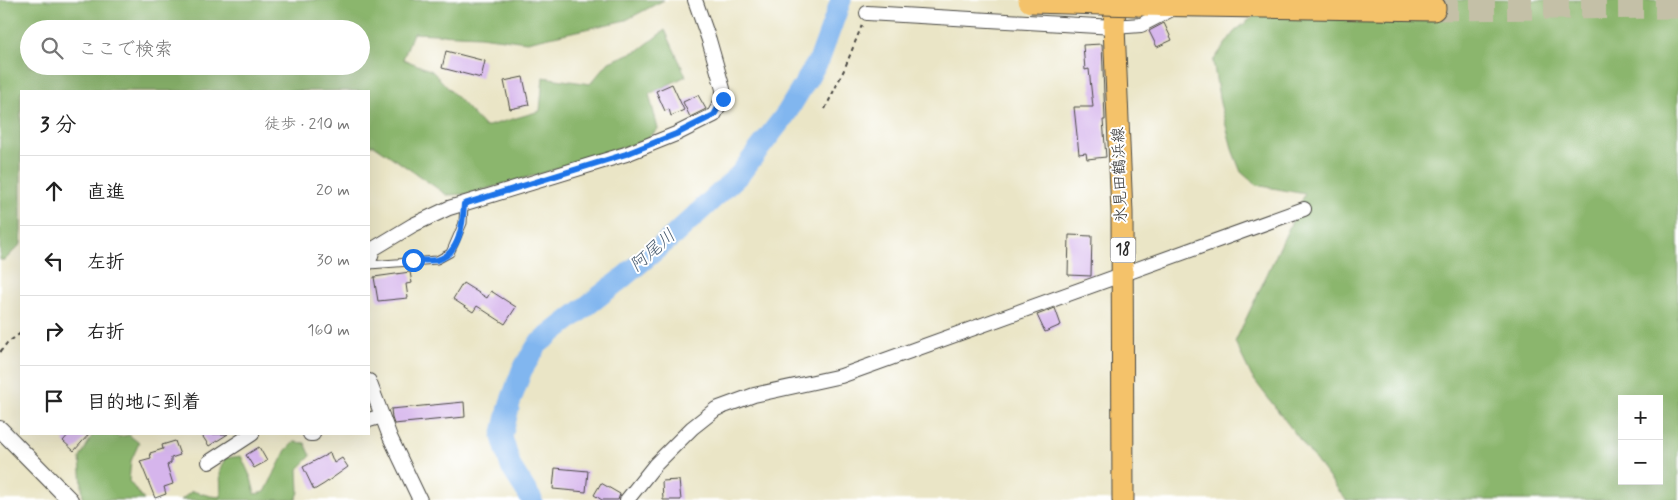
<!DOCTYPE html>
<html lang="ja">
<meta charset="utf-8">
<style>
body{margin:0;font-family:Mynerve,"Klee One",sans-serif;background:#f2f2f2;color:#222}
.controls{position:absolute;right:15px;bottom:15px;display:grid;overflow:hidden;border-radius:0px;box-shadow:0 5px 20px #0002}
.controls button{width:45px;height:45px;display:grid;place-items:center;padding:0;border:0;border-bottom:1px solid #e0e0e0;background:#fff;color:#222;font:25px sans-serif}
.stop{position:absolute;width:15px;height:15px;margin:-11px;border:4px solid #1a73e8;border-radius:50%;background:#fff}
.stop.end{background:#1a73e8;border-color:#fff;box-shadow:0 1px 5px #0008}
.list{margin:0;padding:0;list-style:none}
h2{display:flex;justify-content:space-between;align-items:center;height:65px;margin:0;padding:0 20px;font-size:21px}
h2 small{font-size:16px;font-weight:400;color:#767676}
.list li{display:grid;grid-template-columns:32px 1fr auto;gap:15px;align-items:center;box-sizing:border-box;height:70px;padding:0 20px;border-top:1px solid #e0e0e0}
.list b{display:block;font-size:19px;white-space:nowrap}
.list em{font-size:16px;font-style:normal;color:#767676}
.icon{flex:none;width:28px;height:28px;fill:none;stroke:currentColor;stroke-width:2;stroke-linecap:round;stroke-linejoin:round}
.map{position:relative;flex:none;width:1678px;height:500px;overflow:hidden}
.search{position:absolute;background:#fff;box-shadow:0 5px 20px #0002;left:20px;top:20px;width:350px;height:55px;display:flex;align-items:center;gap:12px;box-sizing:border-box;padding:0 18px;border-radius:28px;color:#767676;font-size:19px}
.panel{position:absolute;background:#fff;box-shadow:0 5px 20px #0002;left:20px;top:90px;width:350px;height:345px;border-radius:0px}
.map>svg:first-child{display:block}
.forest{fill:#8bb66d;stroke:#5b704c;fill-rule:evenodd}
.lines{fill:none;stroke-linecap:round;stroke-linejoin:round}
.river{stroke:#81b6ef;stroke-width:21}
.building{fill:#d6b5ec}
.motorway-tunnel{stroke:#c4c0a7;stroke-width:25;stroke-dasharray:25 12;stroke-linecap:butt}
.service-casing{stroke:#484742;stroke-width:9}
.minor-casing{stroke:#484742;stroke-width:16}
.tertiary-casing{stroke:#484742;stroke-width:18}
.primary-casing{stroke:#484742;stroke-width:23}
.motorway-casing{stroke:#484742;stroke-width:27}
.path{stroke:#484742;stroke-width:2;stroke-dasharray:4 4;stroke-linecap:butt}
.service{stroke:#fff;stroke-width:7}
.minor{stroke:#fff;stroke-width:14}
.tertiary{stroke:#fff;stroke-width:16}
.primary{stroke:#f4c26a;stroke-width:21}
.motorway{stroke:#f4c26a;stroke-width:25}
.motorway-bridge-casing{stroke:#484742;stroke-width:27;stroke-linecap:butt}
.motorway-bridge{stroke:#f4c26a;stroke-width:25}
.route{stroke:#1a73e8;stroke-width:6}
.labels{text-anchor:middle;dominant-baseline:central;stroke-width:4;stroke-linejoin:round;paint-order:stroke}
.shield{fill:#fff;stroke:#6b6b6b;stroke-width:1}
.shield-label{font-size:15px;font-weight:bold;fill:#2b2b2b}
.street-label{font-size:16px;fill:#2b2b2b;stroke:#fff}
.water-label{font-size:18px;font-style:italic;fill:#495c70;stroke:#fff}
</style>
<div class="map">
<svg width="1678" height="500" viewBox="0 0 1678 500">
<rect width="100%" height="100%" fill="#fff"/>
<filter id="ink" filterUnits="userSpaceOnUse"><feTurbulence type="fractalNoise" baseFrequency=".02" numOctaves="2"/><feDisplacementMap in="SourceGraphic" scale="10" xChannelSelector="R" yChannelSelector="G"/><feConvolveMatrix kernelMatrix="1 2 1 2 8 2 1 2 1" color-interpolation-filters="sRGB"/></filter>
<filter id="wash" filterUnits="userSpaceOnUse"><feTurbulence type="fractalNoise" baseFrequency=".0096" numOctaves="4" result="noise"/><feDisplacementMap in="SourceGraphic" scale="20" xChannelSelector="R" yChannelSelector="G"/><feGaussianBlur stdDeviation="1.12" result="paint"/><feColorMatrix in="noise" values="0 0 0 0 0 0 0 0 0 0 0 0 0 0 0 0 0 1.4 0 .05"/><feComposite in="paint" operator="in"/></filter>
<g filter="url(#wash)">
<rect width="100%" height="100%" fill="#eae5c6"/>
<g class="forest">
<path d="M0,0H664L626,20L527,42L480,36L413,33L403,59L432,71L485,127L540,111L543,77L590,84L609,62L639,50L665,30L686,76L649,94L658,129L646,140L543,173L468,194L447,195L374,145H369V91H21V244L5,260H0ZM29,29H361V66H29Z"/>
<path d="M1274,0H1678V500H1346L1252,377L1235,342L1305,194L1256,185L1241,172L1233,152L1220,103L1213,61L1234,32ZM1622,399H1659V481H1622Z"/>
<path d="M93,434H117L118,437L129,435L139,443L131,461L129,481L144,500H83L80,458Z"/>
<path d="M294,442L305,443L311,456L298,469L299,492L296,500H181L192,491L210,496L221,497L220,470L225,458L241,456L251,478L255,494L265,492L286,450Z"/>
</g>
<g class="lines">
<path class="river" d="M532,500L511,467L502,437L510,403L522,370L538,344L620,280L674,235L740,174L786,114L820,58L841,0"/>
</g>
<g id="blocks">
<g class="building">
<path d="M1164,23L1172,40L1157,47L1149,31Z"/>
<path d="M1102,44L1105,120H1103L1106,157L1087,159L1086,153L1079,154L1074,107H1093L1089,69L1085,70L1083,45Z"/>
<path d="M446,51L485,61L481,78L442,68Z"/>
<path d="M523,77L529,105L510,109L504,81Z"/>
<path d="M672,84L684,110L671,116L669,109L665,111L656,91Z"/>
<path d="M698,95L706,109L690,117L683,102Z"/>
<path d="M1069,235L1092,236L1091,276L1068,275Z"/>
<path d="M410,272L412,283L406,284L408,298L378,301L374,277Z"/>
<path d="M463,283L487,298L491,291L516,307L505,324L477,306L473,312L453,299Z"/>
<path d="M1055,308L1061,325L1045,332L1037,315Z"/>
<path d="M464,402L465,417L394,424L392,418L391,409Z"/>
<path d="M69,434H89L74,451L63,441Z"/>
<path d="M201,434H228L209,446Z"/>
<path d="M175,441L180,455L171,458V463L167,465L173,484L164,487L166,494L155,498L140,461L151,458L150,453L163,449L162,445Z"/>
<path d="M259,447L267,461L254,468L246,455Z"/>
<path d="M330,453L334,463L342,458L348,467L324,484L314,490L303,467Z"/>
<path d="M555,468L588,471L586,492L553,489Z"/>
<path d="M679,480L681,500H663L662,481Z"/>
<path d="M601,483L620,494L618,500H602L594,495Z"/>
</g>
</g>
</g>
<g filter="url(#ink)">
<use href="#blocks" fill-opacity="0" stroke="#484742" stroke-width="1"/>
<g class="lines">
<path class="motorway-tunnel" d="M1433,8L1678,6"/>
<g class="service-casing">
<path id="service" d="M369,265L437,260L450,253L463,223L464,204"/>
</g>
<g class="minor-casing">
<g id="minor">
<path d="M867,13L1114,27L1141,25L1174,8"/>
<path d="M369,262L373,249L413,225L449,208L626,154L676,134L714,115L723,99V89L709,40L695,0"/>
<path d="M369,381L390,437L420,500"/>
<path d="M369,420L382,416"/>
<path d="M310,434H313"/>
<path d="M209,462L252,434"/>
<path d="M627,500L655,465L692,428L716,409L754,395L841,376L1304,209"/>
</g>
</g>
<g class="tertiary-casing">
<path id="tertiary" d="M0,429L70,500"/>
</g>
<g class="primary-casing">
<path id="primary" d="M1115,0L1114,27L1122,213L1123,500"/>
</g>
<g class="motorway-casing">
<path id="motorway" d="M1138,3L1433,8"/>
</g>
<g class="path">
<path d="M825,109L844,70L862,25"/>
<path d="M0,352L7,343L21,333"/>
</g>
<use href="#service" class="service"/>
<use href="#minor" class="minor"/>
<use href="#tertiary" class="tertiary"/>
<use href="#primary" class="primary"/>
<use href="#motorway" class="motorway"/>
<g class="motorway-bridge-casing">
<path id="motorway-bridge" d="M1031,0L1138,3"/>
</g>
<use href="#motorway-bridge" class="motorway-bridge"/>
</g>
</g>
<g class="lines" filter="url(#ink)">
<path class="route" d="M413,260C421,260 430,261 437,260C460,254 463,223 464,204L626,154L676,134L714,115L723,99"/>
</g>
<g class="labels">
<rect class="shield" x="1110.5" y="237.5" width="25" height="25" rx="4"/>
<g class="shield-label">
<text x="1123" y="250">18</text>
</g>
<g class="street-label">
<text transform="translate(1120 175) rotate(-92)">氷見田鶴浜線</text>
</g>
<g class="water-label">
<text transform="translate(653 251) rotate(-41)">阿尾川</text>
</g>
</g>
</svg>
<div class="controls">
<button>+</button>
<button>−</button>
</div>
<div class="stop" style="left:413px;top:260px"></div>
<div class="stop end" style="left:723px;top:99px"></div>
<div class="search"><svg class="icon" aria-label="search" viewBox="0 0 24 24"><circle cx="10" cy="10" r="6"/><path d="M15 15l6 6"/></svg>ここで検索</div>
<section class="panel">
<h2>3 分<small>徒歩 · 210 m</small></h2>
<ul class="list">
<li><svg class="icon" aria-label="ahead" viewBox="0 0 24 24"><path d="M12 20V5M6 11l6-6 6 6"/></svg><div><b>直進</b></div><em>20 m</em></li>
<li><svg class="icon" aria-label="left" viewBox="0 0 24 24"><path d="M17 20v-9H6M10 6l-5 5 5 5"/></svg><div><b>左折</b></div><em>30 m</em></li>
<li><svg class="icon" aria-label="right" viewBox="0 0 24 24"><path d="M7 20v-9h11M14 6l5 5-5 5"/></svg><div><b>右折</b></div><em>160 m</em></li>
<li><svg class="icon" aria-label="arrive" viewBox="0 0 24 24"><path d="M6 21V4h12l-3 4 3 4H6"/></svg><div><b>目的地に到着</b></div></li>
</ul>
</section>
</div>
